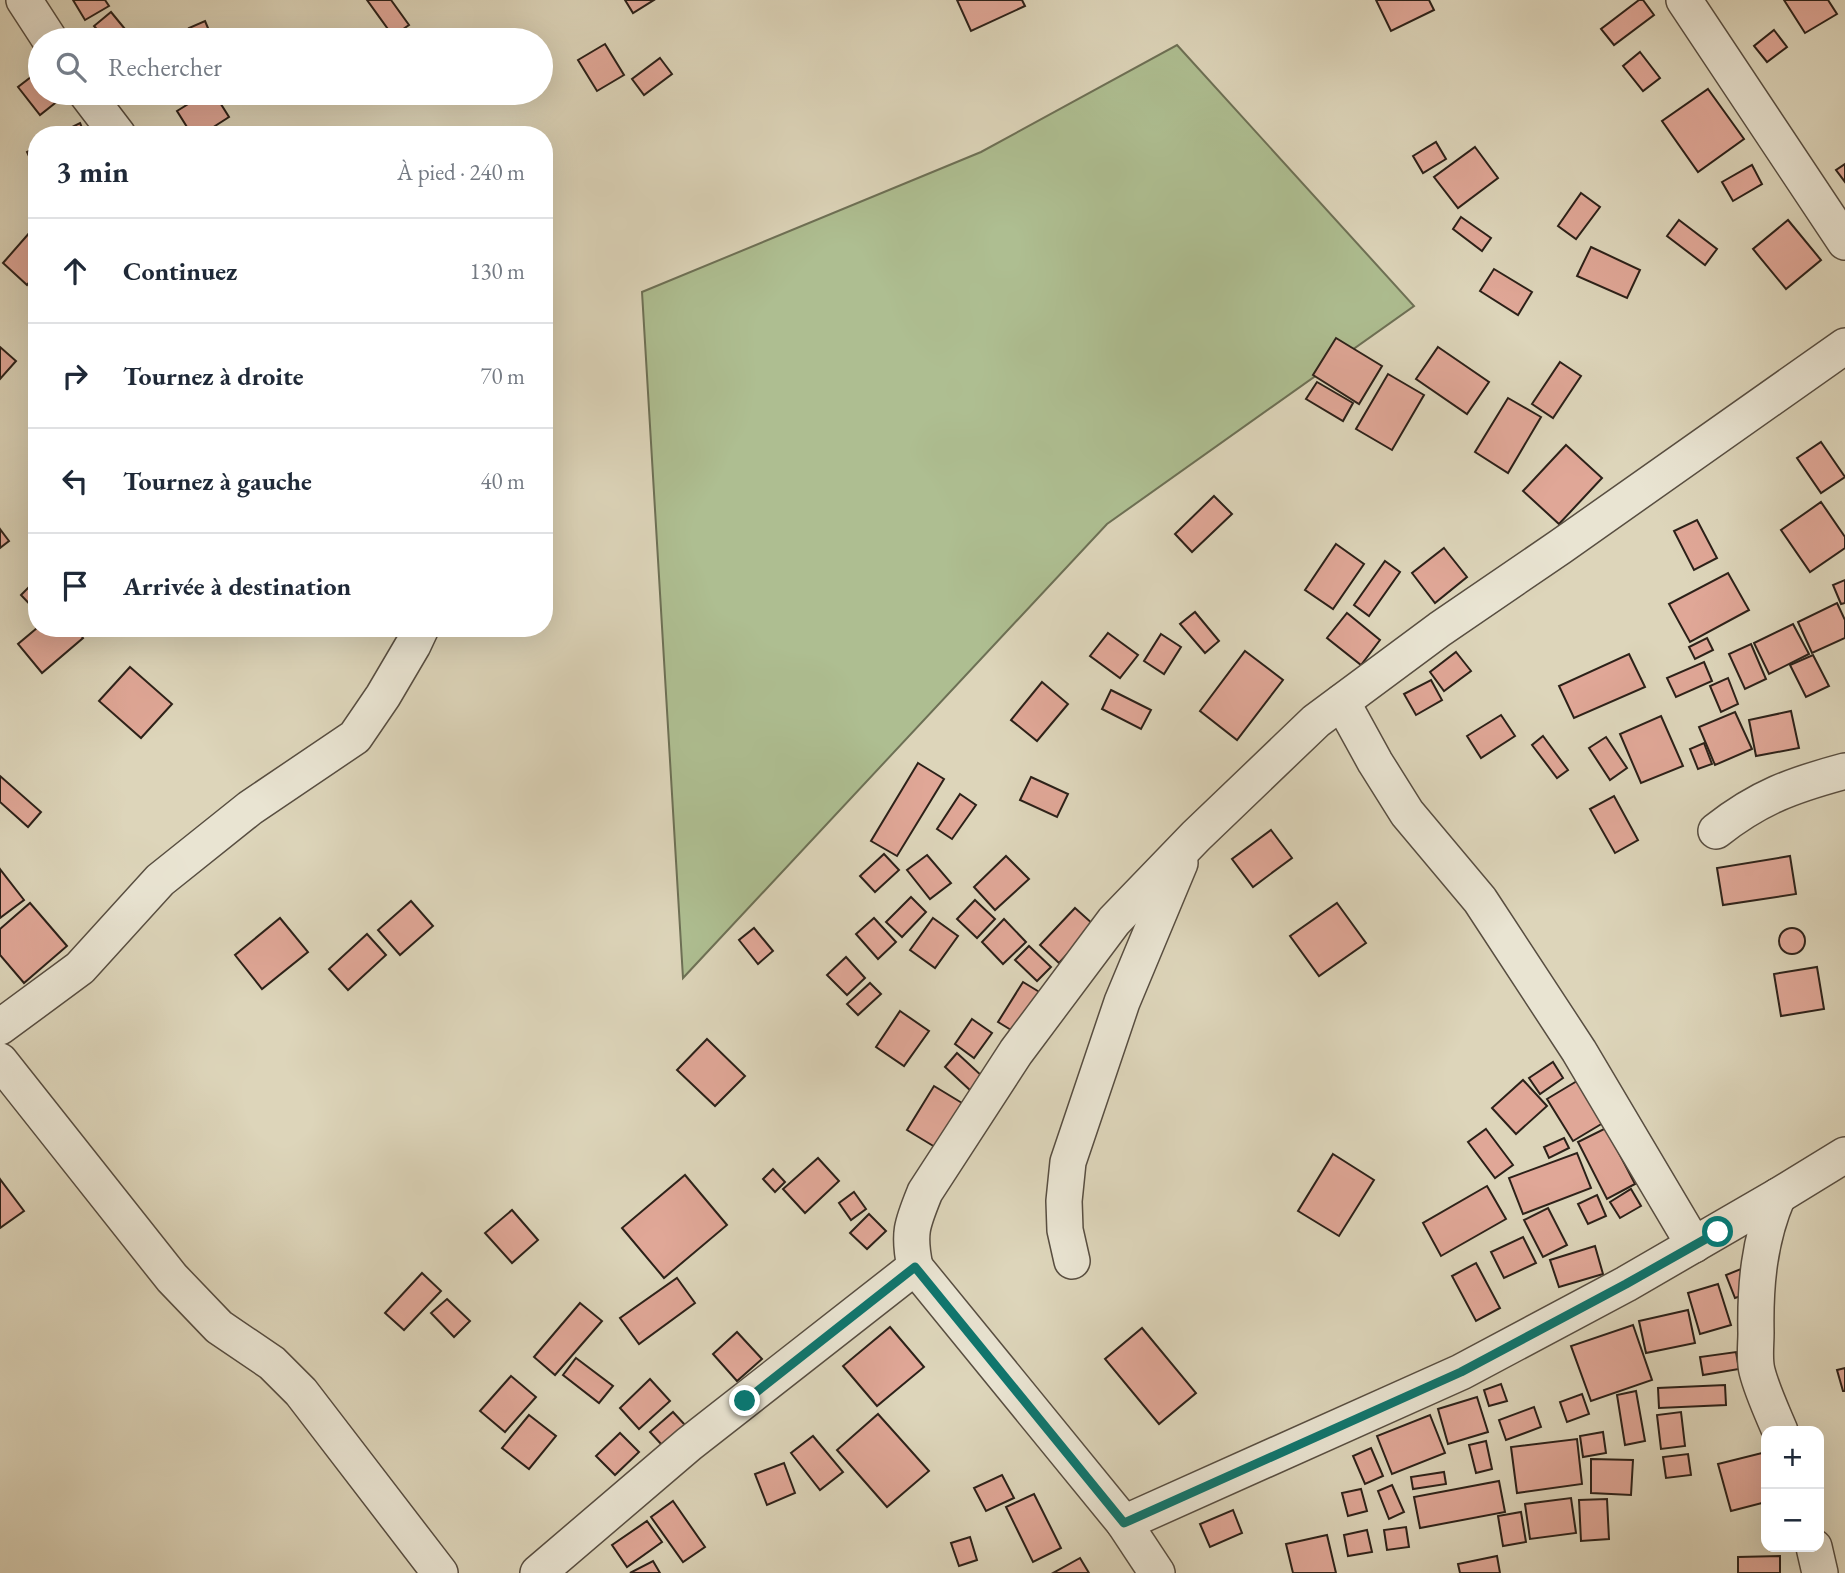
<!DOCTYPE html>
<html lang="fr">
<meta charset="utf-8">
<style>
body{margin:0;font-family:"EB Garamond",serif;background:#f2f2f3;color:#1f2937}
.controls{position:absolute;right:21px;bottom:21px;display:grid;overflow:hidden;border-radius:14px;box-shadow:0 7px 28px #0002}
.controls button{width:63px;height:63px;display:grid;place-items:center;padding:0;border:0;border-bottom:2px solid #e0e1e3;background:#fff;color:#1f2937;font:35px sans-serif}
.stop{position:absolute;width:21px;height:21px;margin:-16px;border:5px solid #0f766e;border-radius:50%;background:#fff}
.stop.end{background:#0f766e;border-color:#fff;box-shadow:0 2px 7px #0008}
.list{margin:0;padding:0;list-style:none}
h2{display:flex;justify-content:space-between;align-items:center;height:91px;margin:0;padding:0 28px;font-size:30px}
h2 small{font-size:23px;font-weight:400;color:#747a83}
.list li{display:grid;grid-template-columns:46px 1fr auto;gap:21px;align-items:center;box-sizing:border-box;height:105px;padding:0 28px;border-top:2px solid #e0e1e3}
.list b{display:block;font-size:26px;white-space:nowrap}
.list em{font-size:23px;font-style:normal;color:#747a83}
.icon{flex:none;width:38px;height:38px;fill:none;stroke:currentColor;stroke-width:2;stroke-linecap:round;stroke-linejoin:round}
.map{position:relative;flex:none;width:1845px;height:1573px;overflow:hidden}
.search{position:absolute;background:#fff;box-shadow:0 7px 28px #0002;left:28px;top:28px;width:525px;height:77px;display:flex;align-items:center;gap:18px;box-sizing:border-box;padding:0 24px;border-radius:38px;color:#747a83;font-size:26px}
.panel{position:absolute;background:#fff;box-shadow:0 7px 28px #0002;left:28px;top:126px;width:525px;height:511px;border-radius:28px}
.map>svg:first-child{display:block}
.green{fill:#aebe91;stroke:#6d7055;stroke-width:2}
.building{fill:#e0a797;stroke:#2c2119;stroke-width:2}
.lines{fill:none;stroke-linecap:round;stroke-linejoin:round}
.minor-casing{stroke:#584e41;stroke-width:38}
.minor{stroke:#e9e4d2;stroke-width:35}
.route{stroke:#0f766e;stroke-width:9}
</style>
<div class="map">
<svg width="1845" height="1573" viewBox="0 0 1845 1573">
<rect width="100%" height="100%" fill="#ddd5ba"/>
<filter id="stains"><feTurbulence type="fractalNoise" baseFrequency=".00286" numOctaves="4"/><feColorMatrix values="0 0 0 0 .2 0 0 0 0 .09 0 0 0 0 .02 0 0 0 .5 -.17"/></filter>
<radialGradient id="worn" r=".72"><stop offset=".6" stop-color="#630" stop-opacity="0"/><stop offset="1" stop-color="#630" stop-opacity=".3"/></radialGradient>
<path class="green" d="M1177,45L1414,306L1107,524L683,978L642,292L981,152Z"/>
<g class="building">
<path d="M73,0H105L109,6L85,20Z"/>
<path d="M367,0H391L409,25L393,36Z"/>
<path d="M625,0H654L633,13Z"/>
<path d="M957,0H1022L1025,6L971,31Z"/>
<path d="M1376,0H1429L1434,10L1391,31Z"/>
<path d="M1639,0H1643L1654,15L1614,45L1601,29Z"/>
<path d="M1784,0H1828L1837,14L1805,33Z"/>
<path d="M111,12L134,40H106L94,26Z"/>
<path d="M205,21L213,40H194L189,28Z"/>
<path d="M1774,30L1787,47L1767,62L1754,46Z"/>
<path d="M605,44L624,75L597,91L578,60Z"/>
<path d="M1640,52L1660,78L1643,91L1623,66Z"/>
<path d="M660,58L672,74L644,95L632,79Z"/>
<path d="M40,70V93H62L64,96L40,115L18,87Z"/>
<path d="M1708,89L1744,139L1698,172L1662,121Z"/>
<path d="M206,93H214L229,117L201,135H192L177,111Z"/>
<path d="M80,123L85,135H56Z"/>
<path d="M1436,142L1446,159L1423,173L1413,156Z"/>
<path d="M37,147V168L35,169L27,152Z"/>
<path d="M1475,147L1498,178L1458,208L1434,177Z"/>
<path d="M1845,164V182L1836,170Z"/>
<path d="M1752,165L1762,184L1733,201L1722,182Z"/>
<path d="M1581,193L1600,207L1576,239L1558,226Z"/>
<path d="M1461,217L1491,238L1482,251L1453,229Z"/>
<path d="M1679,220L1717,249L1705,265L1667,236Z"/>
<path d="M1788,220L1821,260L1786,289L1753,249Z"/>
<path d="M31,231L37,236V273L27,285L3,263Z"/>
<path d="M1591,247L1640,270L1627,298L1577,276Z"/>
<path d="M1494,269L1532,292L1518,315L1480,291Z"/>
<path d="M1336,338L1382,366L1359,404L1313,375Z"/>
<path d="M0,347L16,361L0,379Z"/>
<path d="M1438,347L1489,382L1467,414L1416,379Z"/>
<path d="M1560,362L1581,376L1553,418L1532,404Z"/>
<path d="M1388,374L1424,395L1392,450L1356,429Z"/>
<path d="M1317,382L1353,403L1343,421L1306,399Z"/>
<path d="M1508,398L1541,417L1508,473L1475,452Z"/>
<path d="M1821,442L1845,477L1821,493L1797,458Z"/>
<path d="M1566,445L1602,478L1559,524L1523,491Z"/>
<path d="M1214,496L1232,514L1192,552L1175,534Z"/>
<path d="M1821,502L1845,537V548L1810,572L1781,530Z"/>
<path d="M1697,520L1717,558L1694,570L1674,531Z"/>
<path d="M0,529L9,541L0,548Z"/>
<path d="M1336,544L1364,564L1333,609L1305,590Z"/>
<path d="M1444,548L1467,577L1435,603L1412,573Z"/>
<path d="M1385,561L1400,572L1369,616L1354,605Z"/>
<path d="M1728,573L1749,610L1690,642L1669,604Z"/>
<path d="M37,579V612L21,595Z"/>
<path d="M1845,580V603L1841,604L1833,585Z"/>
<path d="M1837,603L1845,620V638L1812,653L1798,622Z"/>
<path d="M1195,612L1219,641L1205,653L1180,624Z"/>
<path d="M1347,613L1380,640L1361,665L1327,638Z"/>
<path d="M1793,624L1809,654L1769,674L1754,643Z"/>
<path d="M37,628H75L83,638L42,673L18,644Z"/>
<path d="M1108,633L1138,655L1120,678L1090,656Z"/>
<path d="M1161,634L1181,647L1164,674L1144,661Z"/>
<path d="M1707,638L1713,650L1695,659L1689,647Z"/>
<path d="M1751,644L1766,679L1745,689L1729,654Z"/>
<path d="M1245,651L1283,680L1237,740L1200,711Z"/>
<path d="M1456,652L1471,671L1444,691L1430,672Z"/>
<path d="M1629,654L1645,687L1574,718L1559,686Z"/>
<path d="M1813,655L1829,686L1806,697L1790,665Z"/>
<path d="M1704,662L1712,681L1676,697L1667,678Z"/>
<path d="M130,667L172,704L141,738L99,701Z"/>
<path d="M1728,678L1738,704L1721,712L1710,686Z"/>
<path d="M1431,680L1442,700L1416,715L1404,694Z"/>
<path d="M1042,682L1068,704L1037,741L1011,720Z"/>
<path d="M1111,690L1151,710L1141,729L1102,709Z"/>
<path d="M1791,711L1799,748L1756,756L1749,720Z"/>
<path d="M1735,712L1752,749L1715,765L1699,727Z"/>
<path d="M1501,715L1515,736L1481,758L1467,736Z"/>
<path d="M1661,716L1683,766L1641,783L1620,734Z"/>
<path d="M1543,736L1568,770L1557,778L1532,745Z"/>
<path d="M1606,737L1627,768L1610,780L1589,748Z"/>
<path d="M1704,743L1712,764L1698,769L1690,749Z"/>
<path d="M918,763L944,779L897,856L871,841Z"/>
<path d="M0,776L41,812L28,827L0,802Z"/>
<path d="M1031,777L1068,794L1057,817L1020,800Z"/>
<path d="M960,794L976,805L952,839L937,829Z"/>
<path d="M1614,796L1638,840L1615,853L1590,809Z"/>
<path d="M1271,830L1292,858L1253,887L1232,859Z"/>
<path d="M884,854L899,870L875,892L860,876Z"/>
<path d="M927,855L951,883L930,899L907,870Z"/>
<path d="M1006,856L1029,879L995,910L974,887Z"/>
<path d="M1790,856L1796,894L1723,905L1717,868Z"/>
<path d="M0,869L24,900L0,918Z"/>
<path d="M911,897L926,912L902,937L886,922Z"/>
<path d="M975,900L995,919L977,938L957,919Z"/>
<path d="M411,901L433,926L400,955L378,930Z"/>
<path d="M30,903L67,946L24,983L0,955V929Z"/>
<path d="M1337,903L1366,943L1319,976L1290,936Z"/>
<path d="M1075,908L1094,925L1059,963L1040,945Z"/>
<path d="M280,918L308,952L262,989L235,955Z"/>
<path d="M874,918L896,942L878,959L856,934Z"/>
<path d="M933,918L958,936L935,968L910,950Z"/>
<path d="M1004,919L1026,942L1003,964L982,942Z"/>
<path d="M754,928L773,951L758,964L739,940Z"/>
<circle cx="1792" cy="941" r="13"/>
<path d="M367,934L386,955L348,990L329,969Z"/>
<path d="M1029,946L1051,967L1037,981L1015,960Z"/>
<path d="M846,957L865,978L847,995L827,975Z"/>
<path d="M1817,967L1824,1009L1781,1016L1774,974Z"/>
<path d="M1023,982L1041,993L1016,1033L998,1022Z"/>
<path d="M870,983L881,994L858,1015L847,1004Z"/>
<path d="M900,1011L929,1031L904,1066L876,1047Z"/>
<path d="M972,1019L992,1033L974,1058L955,1044Z"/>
<path d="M707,1039L745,1076L715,1106L677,1070Z"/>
<path d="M957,1053L983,1077L971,1091L945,1067Z"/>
<path d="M1553,1062L1563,1078L1540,1094L1529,1078Z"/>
<path d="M1523,1080L1547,1106L1516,1134L1492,1108Z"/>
<path d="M1577,1081L1603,1123L1573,1141L1547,1099Z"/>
<path d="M934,1086L962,1103L935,1147L907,1130Z"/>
<path d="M1606,1128L1635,1184L1607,1199L1578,1142Z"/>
<path d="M1486,1129L1513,1165L1495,1178L1468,1142Z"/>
<path d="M1564,1138L1569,1148L1549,1158L1544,1147Z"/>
<path d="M1577,1153L1591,1188L1523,1214L1509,1178Z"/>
<path d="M1333,1154L1374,1180L1339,1236L1298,1211Z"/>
<path d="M818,1158L839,1181L805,1213L783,1189Z"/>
<path d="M773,1169L785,1182L775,1192L763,1179Z"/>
<path d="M685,1175L727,1225L664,1278L622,1228Z"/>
<path d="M0,1179L24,1211L0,1228Z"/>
<path d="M1487,1186L1506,1219L1441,1256L1423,1223Z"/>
<path d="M1631,1189L1641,1206L1620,1218L1610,1202Z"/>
<path d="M854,1192L866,1209L851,1220L839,1203Z"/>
<path d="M1597,1195L1606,1216L1588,1224L1578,1204Z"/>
<path d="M1548,1208L1567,1245L1543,1257L1524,1220Z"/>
<path d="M512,1210L538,1240L512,1263L485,1233Z"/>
<path d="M869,1214L886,1231L867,1249L850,1233Z"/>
<path d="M1523,1237L1536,1263L1504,1278L1491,1252Z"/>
<path d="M1595,1246L1603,1274L1559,1287L1550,1260Z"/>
<path d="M1476,1263L1500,1308L1476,1321L1452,1276Z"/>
<path d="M1741,1269L1750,1293L1735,1298L1726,1275Z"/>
<path d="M422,1273L441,1291L404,1330L385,1313Z"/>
<path d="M677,1278L695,1303L639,1344L620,1318Z"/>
<path d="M1718,1284L1731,1325L1700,1334L1688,1293Z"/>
<path d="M447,1299L470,1321L454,1337L431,1313Z"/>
<path d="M580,1303L602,1321L555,1375L534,1357Z"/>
<path d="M1688,1310L1695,1343L1646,1353L1639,1321Z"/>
<path d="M1633,1325L1652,1380L1591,1401L1571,1346Z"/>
<path d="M890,1327L924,1367L877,1406L843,1366Z"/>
<path d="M1142,1328L1196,1393L1159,1424L1105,1359Z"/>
<path d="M737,1332L762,1359L737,1381L713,1354Z"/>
<path d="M1736,1352L1739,1369L1703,1375L1700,1357Z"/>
<path d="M576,1358L613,1386L599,1403L563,1375Z"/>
<path d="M1845,1368V1391H1843L1837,1370Z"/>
<path d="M511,1376L536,1397L505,1432L480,1411Z"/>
<path d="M650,1379L670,1401L639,1429L620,1408Z"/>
<path d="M1501,1384L1507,1401L1489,1406L1484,1390Z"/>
<path d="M1725,1385L1726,1405L1659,1408L1658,1388Z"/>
<path d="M1636,1391L1645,1441L1625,1445L1617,1395Z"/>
<path d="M1582,1394L1589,1414L1567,1422L1560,1402Z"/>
<path d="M1477,1397L1488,1432L1448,1444L1438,1409Z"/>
<path d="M1534,1407L1541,1427L1506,1440L1499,1420Z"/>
<path d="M673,1412L685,1425L662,1445L650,1432Z"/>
<path d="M1681,1412L1685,1446L1661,1449L1657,1415Z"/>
<path d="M878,1414L929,1471L887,1507L837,1450Z"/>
<path d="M529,1415L556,1436L529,1469L502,1448Z"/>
<path d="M1430,1415L1445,1453L1392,1474L1377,1436Z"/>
<path d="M1603,1432L1606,1453L1583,1457L1580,1436Z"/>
<path d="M620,1433L639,1452L615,1475L596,1456Z"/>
<path d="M813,1436L843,1472L820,1490L791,1453Z"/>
<path d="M1577,1439L1582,1484L1517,1493L1511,1447Z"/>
<path d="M1486,1441L1492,1469L1476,1473L1469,1445Z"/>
<path d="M1371,1448L1383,1476L1365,1484L1353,1456Z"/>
<path d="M1766,1452V1502L1731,1511L1718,1464Z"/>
<path d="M1688,1454L1691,1475L1666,1478L1663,1457Z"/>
<path d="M1591,1459L1633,1460L1631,1495L1591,1493Z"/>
<path d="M784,1463L795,1493L767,1505L755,1474Z"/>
<path d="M1444,1472L1446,1484L1413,1489L1411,1477Z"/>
<path d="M1002,1475L1014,1498L986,1511L974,1488Z"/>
<path d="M1499,1481L1505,1512L1420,1528L1414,1497Z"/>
<path d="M1392,1485L1404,1512L1389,1519L1378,1491Z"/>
<path d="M1361,1489L1367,1511L1348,1516L1342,1493Z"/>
<path d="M1034,1494L1061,1548L1033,1562L1006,1507Z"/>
<path d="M1571,1498L1576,1533L1530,1539L1525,1504Z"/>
<path d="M1607,1499L1609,1539L1581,1541L1579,1500Z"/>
<path d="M673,1501L705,1547L683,1562L651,1517Z"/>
<path d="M1233,1510L1242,1533L1210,1547L1200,1524Z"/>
<path d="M1521,1512L1526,1542L1503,1546L1498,1516Z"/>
<path d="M647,1521L662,1542L627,1567L612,1545Z"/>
<path d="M1406,1527L1409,1547L1387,1550L1384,1530Z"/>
<path d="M1367,1530L1372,1552L1348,1556L1344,1535Z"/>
<path d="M1327,1535L1336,1573H1293L1286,1544Z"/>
<path d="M970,1537L977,1560L959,1566L951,1543Z"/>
<path d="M1497,1556L1500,1573H1460L1458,1564Z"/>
<path d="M1780,1556V1573H1738V1557Z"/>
<path d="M1080,1558L1089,1573H1053Z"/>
<path d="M653,1561L660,1573H630Z"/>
</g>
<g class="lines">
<g class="minor-casing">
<g id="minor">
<path d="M24,0L50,40"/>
<path d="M1684,0L1845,242"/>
<path d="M86,93L118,135"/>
<path d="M1342,702L1375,762L1407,813L1480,900L1579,1051L1694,1245"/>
<path d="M1716,831C1759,797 1793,785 1845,771"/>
<path d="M0,1027L80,968L160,880L250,808L355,737L383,696L413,645L421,628"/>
<path d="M0,1061L172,1278L219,1327L272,1363L301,1392L440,1573"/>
<path d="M1778,1196C1759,1240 1755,1286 1756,1333C1756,1345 1754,1359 1757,1371C1762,1391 1772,1412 1780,1431"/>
<path d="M1072,1261L1065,1230L1064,1201L1068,1162L1122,1002L1180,863"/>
<path d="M915,1267L1124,1523L1461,1372L1626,1284L1778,1196L1845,1155"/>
<path d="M1124,1523L1157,1573"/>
<path d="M1814,1547L1820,1573"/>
<path d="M538,1573L689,1444L915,1267C908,1233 912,1224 925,1192L1016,1052L1114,921L1196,836L1316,721L1440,629L1560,547L1845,346"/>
</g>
</g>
<use href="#minor" class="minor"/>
</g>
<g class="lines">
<path class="route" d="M745,1401L915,1267L1124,1523L1461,1372L1626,1284L1718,1232"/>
</g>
<rect width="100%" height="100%" filter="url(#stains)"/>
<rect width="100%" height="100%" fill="url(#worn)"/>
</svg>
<div class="controls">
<button>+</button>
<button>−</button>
</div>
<div class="stop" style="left:1718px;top:1232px"></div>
<div class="stop end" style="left:745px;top:1401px"></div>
<div class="search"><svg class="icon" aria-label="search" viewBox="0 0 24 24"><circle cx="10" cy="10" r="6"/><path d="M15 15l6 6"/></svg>Rechercher</div>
<section class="panel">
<h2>3 min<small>À pied · 240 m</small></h2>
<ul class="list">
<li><svg class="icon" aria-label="ahead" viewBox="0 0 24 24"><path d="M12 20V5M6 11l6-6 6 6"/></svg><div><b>Continuez</b></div><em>130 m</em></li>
<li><svg class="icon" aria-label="right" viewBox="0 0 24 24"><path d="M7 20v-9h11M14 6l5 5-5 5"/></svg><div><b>Tournez à droite</b></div><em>70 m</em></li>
<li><svg class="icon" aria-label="left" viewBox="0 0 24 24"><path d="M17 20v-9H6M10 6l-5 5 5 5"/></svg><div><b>Tournez à gauche</b></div><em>40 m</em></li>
<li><svg class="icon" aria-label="arrive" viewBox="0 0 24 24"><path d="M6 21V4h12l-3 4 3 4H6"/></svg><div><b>Arrivée à destination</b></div></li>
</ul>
</section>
</div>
